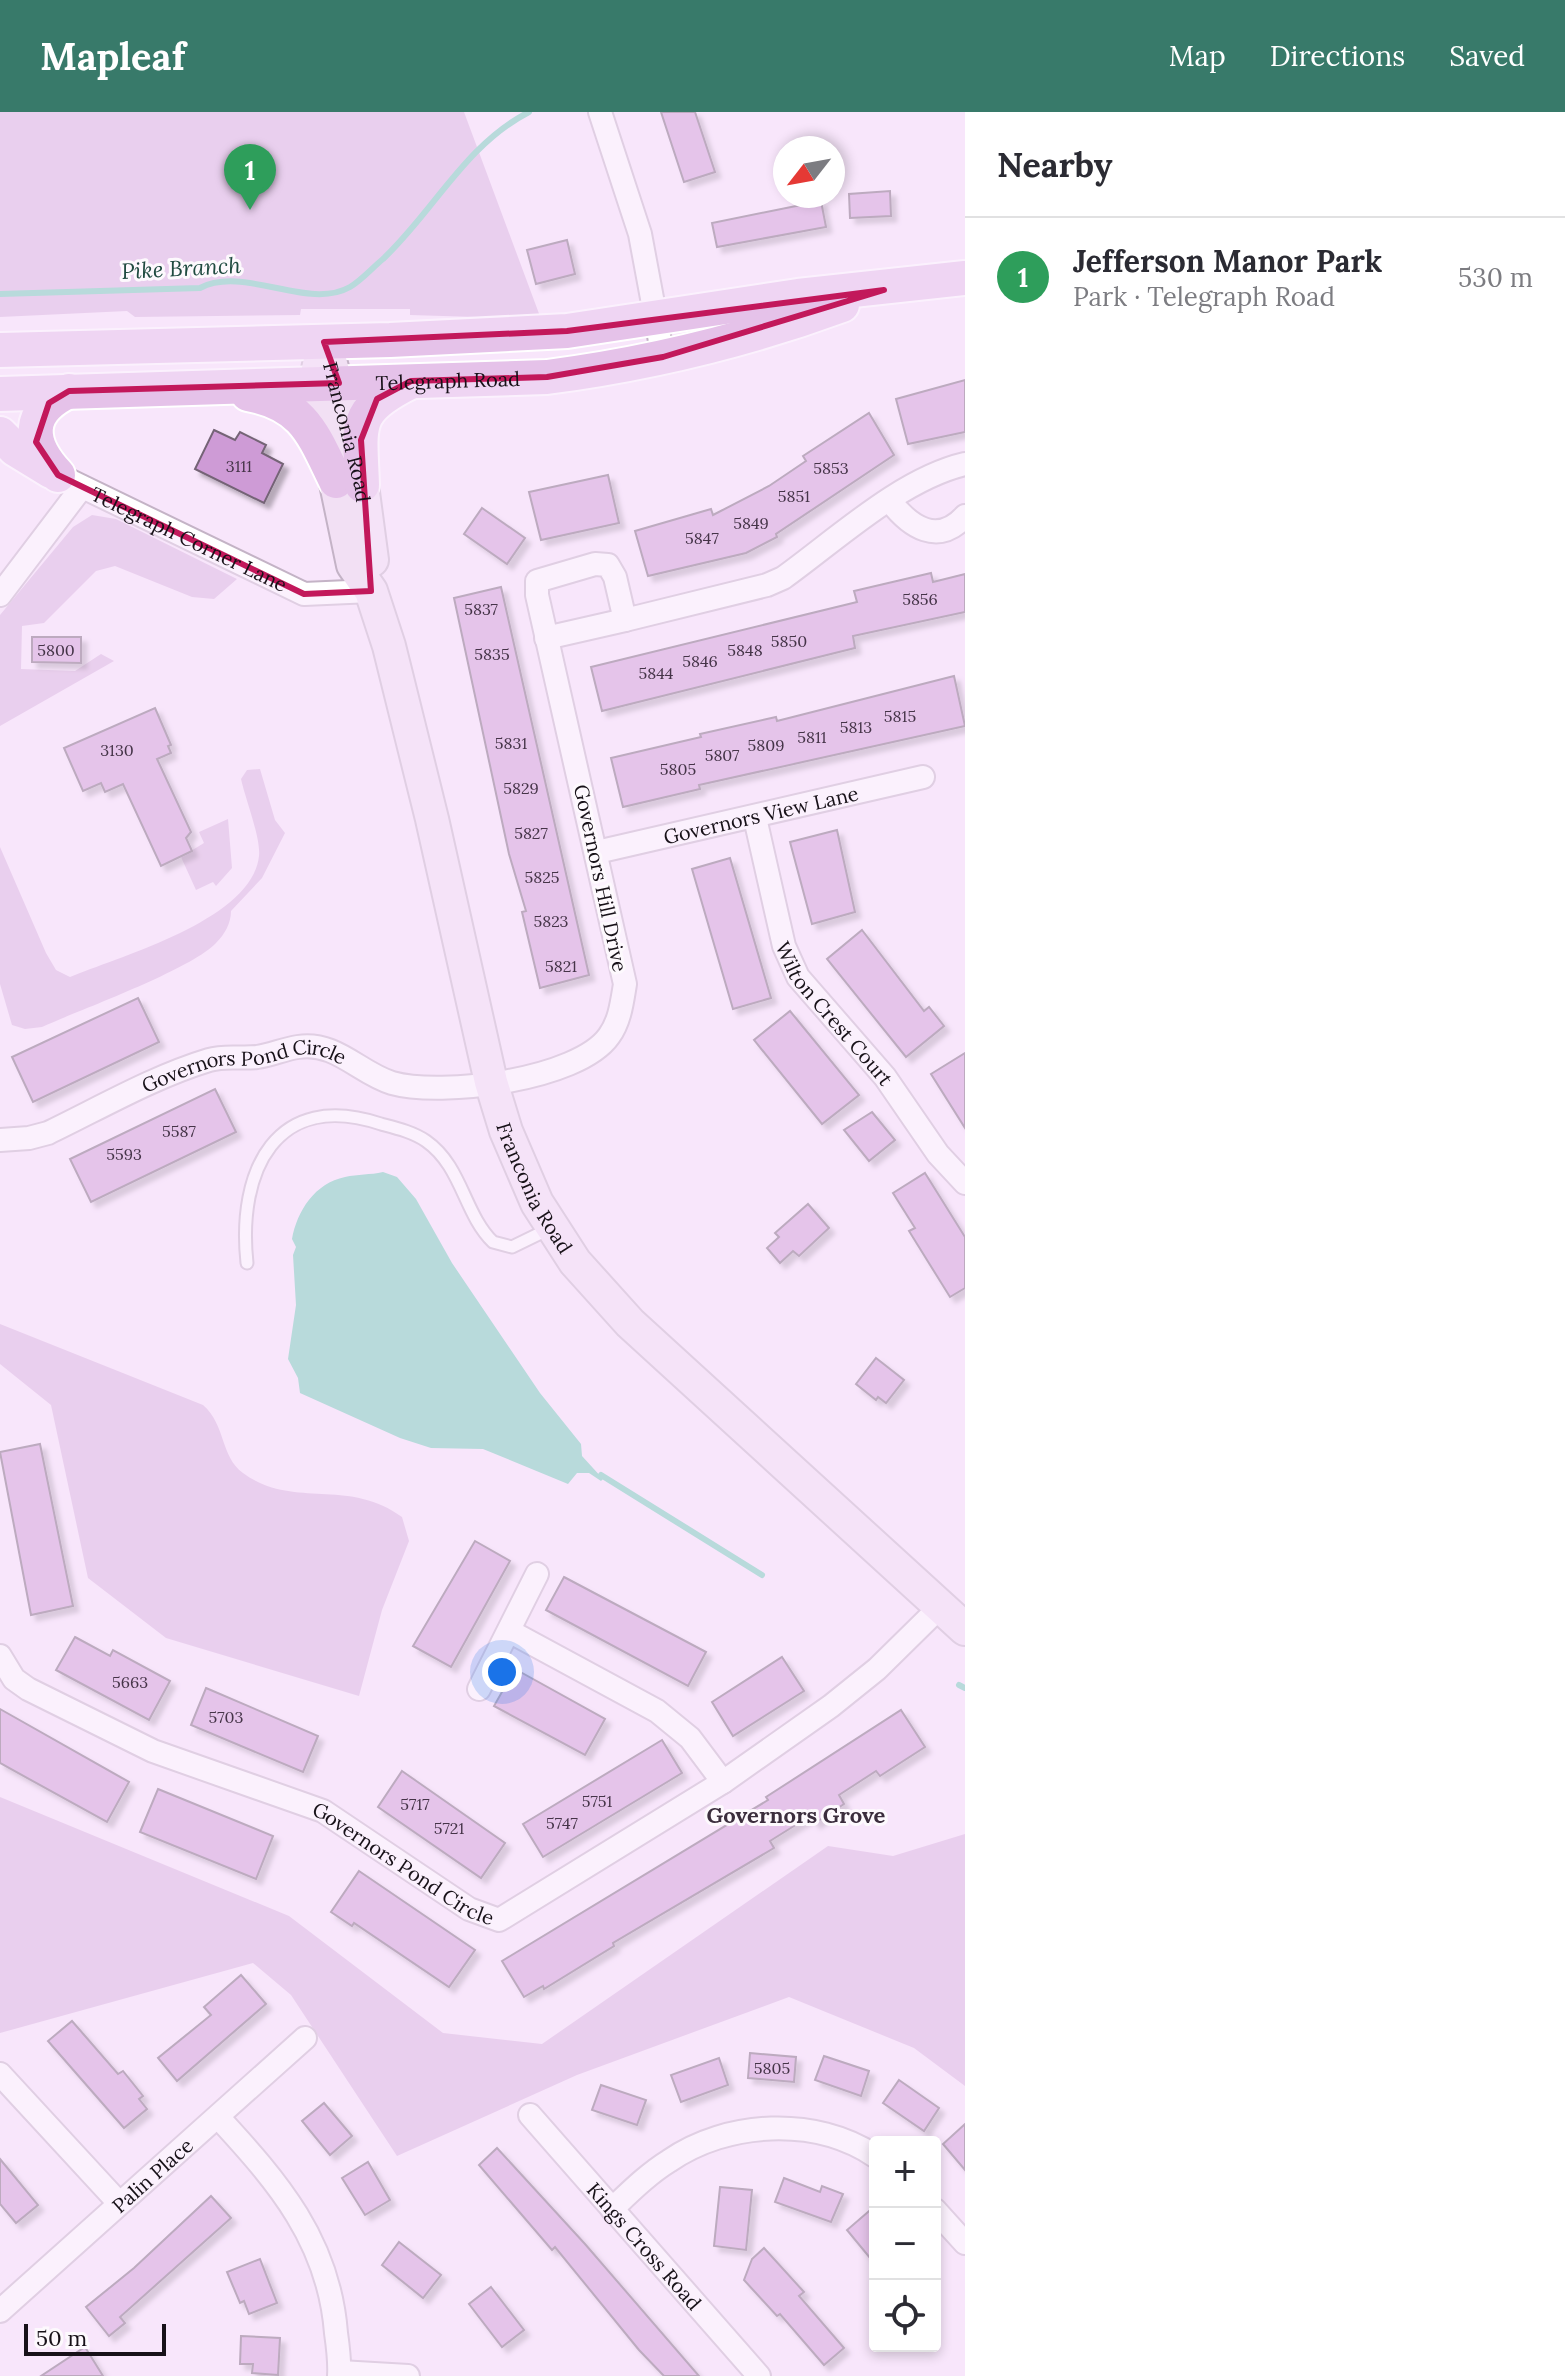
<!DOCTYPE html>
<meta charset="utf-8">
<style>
body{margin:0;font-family:Lora,serif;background:#f7f7f7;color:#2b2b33}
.controls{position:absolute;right:24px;bottom:24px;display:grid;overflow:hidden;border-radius:8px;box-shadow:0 4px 12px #0003}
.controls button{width:72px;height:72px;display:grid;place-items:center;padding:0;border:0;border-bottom:2px solid #e1e1e2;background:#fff;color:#2b2b33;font:40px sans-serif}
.compass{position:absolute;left:773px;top:24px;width:72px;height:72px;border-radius:50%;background:#fff;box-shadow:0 4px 12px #0003;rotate:239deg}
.scale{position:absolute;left:24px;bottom:20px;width:142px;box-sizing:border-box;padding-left:8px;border:4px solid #171118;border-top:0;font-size:22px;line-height:28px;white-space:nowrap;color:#171118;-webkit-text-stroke:6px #fdf9fd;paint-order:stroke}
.you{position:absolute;left:502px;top:1560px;width:28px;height:28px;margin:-20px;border:6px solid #fff;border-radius:50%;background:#1a73e8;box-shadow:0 0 0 12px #1a73e833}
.badge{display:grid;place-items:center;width:52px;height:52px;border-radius:50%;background:#387a6a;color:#fff;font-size:26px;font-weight:700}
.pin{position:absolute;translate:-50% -66px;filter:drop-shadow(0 2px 4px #0008)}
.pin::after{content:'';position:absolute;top:42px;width:28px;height:24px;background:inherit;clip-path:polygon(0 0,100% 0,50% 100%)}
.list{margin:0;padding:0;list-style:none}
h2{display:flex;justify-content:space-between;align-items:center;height:104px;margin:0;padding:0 32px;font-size:34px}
h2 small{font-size:26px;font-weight:400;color:#7c7c81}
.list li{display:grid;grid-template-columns:52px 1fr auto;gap:24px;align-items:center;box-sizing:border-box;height:120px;padding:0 32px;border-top:2px solid #e1e1e2}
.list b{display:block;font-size:30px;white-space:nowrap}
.list p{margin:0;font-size:26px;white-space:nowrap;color:#7c7c81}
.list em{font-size:26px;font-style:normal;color:#7c7c81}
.icon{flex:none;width:44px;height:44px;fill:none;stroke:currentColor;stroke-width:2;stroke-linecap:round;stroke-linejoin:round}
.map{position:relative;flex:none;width:965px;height:2264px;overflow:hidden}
header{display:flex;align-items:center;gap:48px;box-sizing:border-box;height:112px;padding:0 40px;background:#387a6a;color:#fff}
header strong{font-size:38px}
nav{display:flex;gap:44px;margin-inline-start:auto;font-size:28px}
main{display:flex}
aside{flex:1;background:#fff}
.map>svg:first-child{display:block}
.green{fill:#d8b4dd}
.water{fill:#6accb4}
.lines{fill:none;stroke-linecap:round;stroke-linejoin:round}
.stream{stroke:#6accb4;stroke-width:6}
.building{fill:#ce9bd6;stroke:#746476;stroke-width:2;filter:url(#shadow)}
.service-casing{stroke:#c4b3c6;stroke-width:15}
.minor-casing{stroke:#c4b3c6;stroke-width:26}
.secondary-casing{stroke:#c4b3c6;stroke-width:36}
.primary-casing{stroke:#fff;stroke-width:38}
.service{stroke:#fff;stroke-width:11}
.minor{stroke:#fff;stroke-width:22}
.secondary{stroke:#f2e0f4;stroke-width:32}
.primary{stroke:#e5c2e9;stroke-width:34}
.marked{fill:none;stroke:#c2185b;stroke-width:6;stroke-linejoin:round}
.labels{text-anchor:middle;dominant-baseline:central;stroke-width:6;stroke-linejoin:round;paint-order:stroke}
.number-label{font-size:16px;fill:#453448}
.street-label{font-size:20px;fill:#171118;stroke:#fdf9fd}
.water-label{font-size:22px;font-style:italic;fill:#1f4a40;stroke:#fdf9fd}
.neighbourhood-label{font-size:22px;font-weight:bold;fill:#3b2d3d;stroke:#fdf9fd}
</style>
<header>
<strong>Mapleaf</strong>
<nav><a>Map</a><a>Directions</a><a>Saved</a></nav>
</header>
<main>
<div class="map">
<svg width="965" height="2264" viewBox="0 0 965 2264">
<defs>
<filter id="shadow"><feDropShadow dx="5.5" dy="5.5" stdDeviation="2" flood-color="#0004"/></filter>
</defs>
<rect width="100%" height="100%" fill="#f8e6fb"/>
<g class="green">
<path d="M0,0H464L541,207L410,203V197H301L300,203L135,205L127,199L0,205Z"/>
<path d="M92,403L116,407L237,467L214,487L192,485L115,454L96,459L44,511L22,514L21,557L75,559L101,542L114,549L0,614V503L73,415Z"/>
<path d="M260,657L275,708L285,721L262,766L231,799C231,811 225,822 216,831C190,858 82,897 42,915L25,917L12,913L0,872V735L46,841L56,858L70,865C120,844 252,808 259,744C261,726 245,686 241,667L247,658Z"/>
<path d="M228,707L232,756L216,774L213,770L196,778L181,745L204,731L199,720Z"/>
<path d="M0,1212L203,1293C226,1313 220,1344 243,1361C293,1398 347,1365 402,1405L409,1429L382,1498L359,1584L166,1526L88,1466L51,1293L0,1252Z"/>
<path d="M0,1685L289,1804L443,1921L542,1932L828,1734L893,1744L965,1722V1974L914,1936L789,1885L577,1963L397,2044L291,1883L253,1851L0,1921Z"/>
</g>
<path class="water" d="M383,1060L397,1065L416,1087L452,1151L540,1281L581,1332L582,1344L603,1367L601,1369L589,1361H577L568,1372L483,1337L431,1336L400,1326L300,1281L298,1266L288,1247L296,1193L293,1143L296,1135L292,1127C297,1099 315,1071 345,1065C358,1062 370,1063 383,1060Z"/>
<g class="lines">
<g class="stream">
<path d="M0,182L200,176C244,153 308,199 350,175C362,168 372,156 383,147C434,99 465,33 529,0"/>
<path d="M601,1363L762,1463"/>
<path d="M959,1573L965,1576"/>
</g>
</g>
<g class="building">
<path d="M661,0H695L715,60L684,70Z"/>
<path d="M890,79L891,104L850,106L849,82Z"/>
<path d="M821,89L826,115L717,135L712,111Z"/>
<path d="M567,128L575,162L536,172L527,138Z"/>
<path d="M965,268V320L908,332L896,287Z"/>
<path d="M869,301L894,343L776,422L777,425L746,441L648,464L635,419L711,397L713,403L769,374L806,349L803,344Z"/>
<path d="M214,318L235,328L240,320L266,333L262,341L283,352L264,391L195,357Z"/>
<path d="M608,363L619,411L541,428L529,380Z"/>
<path d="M482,396L525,426L507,452L464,422Z"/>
<path d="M931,461L933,470L965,462V500L853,524L855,536L602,599L591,555L857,490L854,479Z"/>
<path d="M501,475L589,863L540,876L522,800L526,799L509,742L454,486Z"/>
<path d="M32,525H81V551L32,550Z"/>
<path d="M954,564L965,614L699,673L700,677L623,695L611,646L701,625L700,622L776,605L777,609Z"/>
<path d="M155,596L171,633L168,634L171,641L157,647L191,720L186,726L192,739L161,754L123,672L105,680L101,671L83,679L64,636Z"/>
<path d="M837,718L855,800L812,812L790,730Z"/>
<path d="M730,746L771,886L733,897L692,757Z"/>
<path d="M862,818L924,899L929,895L944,914L906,945L827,847Z"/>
<path d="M138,886L159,930L33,990L12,945Z"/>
<path d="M790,899L859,983L822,1012L754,928Z"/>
<path d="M965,941V1016L931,962Z"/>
<path d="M215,977L236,1020L91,1090L70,1047Z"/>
<path d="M872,1000L895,1028L869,1049L844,1018Z"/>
<path d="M925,1061L965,1125V1176L950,1185L909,1119L915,1116L893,1081Z"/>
<path d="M808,1092L829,1116L799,1144L793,1139L780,1151L767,1136L779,1125L775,1121Z"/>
<path d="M876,1246L904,1268L886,1291L878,1285L876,1288L856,1272Z"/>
<path d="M40,1332L73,1494L31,1503L0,1340Z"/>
<path d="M475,1429L510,1449L451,1555L413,1534Z"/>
<path d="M564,1465L706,1540L688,1574L546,1498Z"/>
<path d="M75,1525L110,1544L113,1538L170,1569L149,1608L56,1558Z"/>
<path d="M782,1545L804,1579L733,1624L712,1590Z"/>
<path d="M515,1557L605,1607L585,1643L494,1594Z"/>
<path d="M206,1576L318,1624L303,1660L191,1613Z"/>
<path d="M0,1597L129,1670L107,1710L0,1651Z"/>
<path d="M901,1598L925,1635L880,1664L876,1659L839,1683L844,1692L815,1711L810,1704L770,1729L774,1736L613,1831L614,1834L544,1877L543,1874L524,1885L502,1849L768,1688L766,1685Z"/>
<path d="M662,1628L682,1661L543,1745L523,1712Z"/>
<path d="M402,1659L505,1731L481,1766L378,1695Z"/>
<path d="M158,1677L273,1724L256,1767L140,1720Z"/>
<path d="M359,1759L475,1838L449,1875L354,1811L352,1814L331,1800Z"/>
<path d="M241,1863L266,1892L177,1969L158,1946L211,1903L204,1895Z"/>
<path d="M72,1909L118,1962L123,1959L143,1984L139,1987L147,1997L124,2016L48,1929Z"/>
<path d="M750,1941L796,1945L794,1970L748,1966Z"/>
<path d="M824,1944L869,1959L861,1984L815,1968Z"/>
<path d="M719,1946L728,1973L681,1990L671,1963Z"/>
<path d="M899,1968L939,1996L924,2019L883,1991Z"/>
<path d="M601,1973L646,1988L637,2013L592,1998Z"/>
<path d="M324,1991L352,2024L330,2043L302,2009Z"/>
<path d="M965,2012V2058L943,2032Z"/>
<path d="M497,2036L585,2132L699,2264H664L639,2238L555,2135L552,2138L479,2053Z"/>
<path d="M0,2047L38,2093L16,2111L0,2092Z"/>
<path d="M368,2050L390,2088L365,2103L342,2066Z"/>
<path d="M784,2066L820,2080L822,2074L843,2082L831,2110L775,2090Z"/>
<path d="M720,2075L752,2078L746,2138L714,2134Z"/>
<path d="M211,2084L231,2106L120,2205L125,2211L109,2224L86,2195L134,2156Z"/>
<path d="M875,2094V2152L847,2118Z"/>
<path d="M399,2130L441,2163L423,2186L382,2153Z"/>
<path d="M764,2136L804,2180L799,2184L844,2236L824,2253L780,2202L777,2204L744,2168L752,2147Z"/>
<path d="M260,2147L277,2191L249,2202L244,2189L240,2191L227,2160Z"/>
<path d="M491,2175L524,2218L502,2235L469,2192Z"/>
<path d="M241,2224L280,2226L278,2263L252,2261L253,2252H240Z"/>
<path d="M85,2235L103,2264H41Z"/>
</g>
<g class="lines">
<g class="service-casing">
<path id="service" d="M247,1151C237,1059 276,977 381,1012C396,1016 413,1020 426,1029C462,1054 464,1102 493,1130L512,1135L551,1116"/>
</g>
<g class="minor-casing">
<g id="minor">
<path d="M600,0L640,122L663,245"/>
<path id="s1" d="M58,363L304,482L371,479"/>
<path d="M890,389C910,415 938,434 965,404"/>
<path d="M0,483L82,375"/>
<path d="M546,526L625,508"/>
<path id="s2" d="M755,706L784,834L798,865L885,965L938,1042L965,1071"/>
<path id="s3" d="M597,740L923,665"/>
<path id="s4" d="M0,1028L29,1026L48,1021C100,996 153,965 209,948C226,943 240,947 257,945C271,943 284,937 298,935C336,929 359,961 392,971C441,985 578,968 609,924C620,909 622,890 625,872L537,483V469L595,452L608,453L615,465L625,508L767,473L783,466C836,428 901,367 965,352"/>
<path d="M509,1519L657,1599L690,1626L723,1670"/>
<path id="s5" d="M0,1544L14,1567L28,1577L153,1639L323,1699L469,1797L499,1808L723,1670L831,1594L877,1557L940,1495"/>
<path d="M479,1577L537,1462"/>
<path d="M0,1962L119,2091"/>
<path id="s6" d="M530,2003L759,2264"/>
<path d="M218,2005C278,2070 329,2129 336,2221C338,2235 340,2250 339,2264"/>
<path d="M612,2097C630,2080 648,2062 669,2049C727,2009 815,2004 875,2044"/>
<path d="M935,2098L965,2131"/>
<path id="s7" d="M0,2199L305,1926"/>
<path d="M340,2260L408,2264"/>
</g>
</g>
<g class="secondary-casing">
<g id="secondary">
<path id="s8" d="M324,230L315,271L353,453L371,479L389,534L432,707L491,970L506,1019L537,1091L575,1150L630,1211L965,1517"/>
<path id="s9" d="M330,248L362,373L372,448"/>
</g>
</g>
<g class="primary-casing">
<g id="primary">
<path d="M0,238L390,228L567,219L798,184L965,166"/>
<path id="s10" d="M0,282L547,265C647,252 747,228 842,193"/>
<path d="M248,282C304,292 313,322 336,369"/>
<path d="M0,322L15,337L51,359"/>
<path d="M58,363C28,331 25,300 69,279"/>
<path d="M362,373C360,312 352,299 410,270"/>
</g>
</g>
<use href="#service" class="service"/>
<use href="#minor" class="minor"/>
<use href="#secondary" class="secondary"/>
<use href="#primary" class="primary"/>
</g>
<path d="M0 0H965V2264H0ZM884,178L663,245L547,265L411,269L377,287L361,328L371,479L304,482L58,363L36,330L49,291L69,279L339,271L324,230L567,219Z" fill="#f8e6fb" fill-opacity=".55" fill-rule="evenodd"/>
<path class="marked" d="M884,178L663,245L547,265L411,269L377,287L361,328L371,479L304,482L58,363L36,330L49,291L69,279L339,271L324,230L567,219Z"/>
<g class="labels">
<g class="number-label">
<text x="239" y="354">3111</text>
<text x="831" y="356">5853</text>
<text x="794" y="384">5851</text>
<text x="751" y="411">5849</text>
<text x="702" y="426">5847</text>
<text x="920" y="487">5856</text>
<text x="481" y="497">5837</text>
<text x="789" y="529">5850</text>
<text x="56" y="538">5800</text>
<text x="745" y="538">5848</text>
<text x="492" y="542">5835</text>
<text x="700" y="549">5846</text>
<text x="656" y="561">5844</text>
<text x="900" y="604">5815</text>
<text x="856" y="615">5813</text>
<text x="812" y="625">5811</text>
<text x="511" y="631">5831</text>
<text x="766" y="633">5809</text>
<text x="117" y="638">3130</text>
<text x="722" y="643">5807</text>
<text x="678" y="657">5805</text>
<text x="521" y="676">5829</text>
<text x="531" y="721">5827</text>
<text x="542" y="765">5825</text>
<text x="551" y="809">5823</text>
<text x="561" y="854">5821</text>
<text x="179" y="1019">5587</text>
<text x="124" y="1042">5593</text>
<text x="130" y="1570">5663</text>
<text x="226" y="1605">5703</text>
<text x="597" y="1689">5751</text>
<text x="415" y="1692">5717</text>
<text x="562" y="1711">5747</text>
<text x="449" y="1716">5721</text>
<text x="772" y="1956">5805</text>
</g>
<g class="street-label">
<text stroke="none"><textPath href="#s10" startOffset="448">Telegraph Road</textPath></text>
<text stroke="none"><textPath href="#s9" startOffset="74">Franconia Road</textPath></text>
<text stroke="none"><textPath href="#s1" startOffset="146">Telegraph Corner Lane</textPath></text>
<text stroke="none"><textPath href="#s3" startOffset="168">Governors View Lane</textPath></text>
<text transform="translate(601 766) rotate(78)">Governors Hill Drive</text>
<text stroke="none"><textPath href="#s2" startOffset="216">Wilton Crest Court</textPath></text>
<text stroke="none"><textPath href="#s4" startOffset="260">Governors Pond Circle</textPath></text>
<text stroke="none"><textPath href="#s8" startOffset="880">Franconia Road</textPath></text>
<text stroke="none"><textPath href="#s5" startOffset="460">Governors Pond Circle</textPath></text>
<text stroke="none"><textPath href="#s7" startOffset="204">Palin Place</textPath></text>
<text stroke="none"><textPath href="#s6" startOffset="174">Kings Cross Road</textPath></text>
</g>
<g class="water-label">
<text transform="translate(181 156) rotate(-3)">Pike Branch</text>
</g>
<g class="neighbourhood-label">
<text x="796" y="1703">Governors Grove</text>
</g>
</g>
</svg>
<div class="controls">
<button>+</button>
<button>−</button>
<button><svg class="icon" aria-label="locate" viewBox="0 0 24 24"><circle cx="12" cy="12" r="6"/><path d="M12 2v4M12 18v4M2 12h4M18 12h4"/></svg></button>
</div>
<svg class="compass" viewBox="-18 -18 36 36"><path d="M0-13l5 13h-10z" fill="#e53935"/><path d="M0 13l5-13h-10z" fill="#7c7c81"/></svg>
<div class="scale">50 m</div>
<div class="you"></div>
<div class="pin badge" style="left:250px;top:98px;background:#2e9e5b">1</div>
</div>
<aside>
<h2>Nearby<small></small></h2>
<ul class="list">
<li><span class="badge" style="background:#2e9e5b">1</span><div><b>Jefferson Manor Park</b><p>Park · Telegraph Road</p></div><em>530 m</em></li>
</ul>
</aside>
</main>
